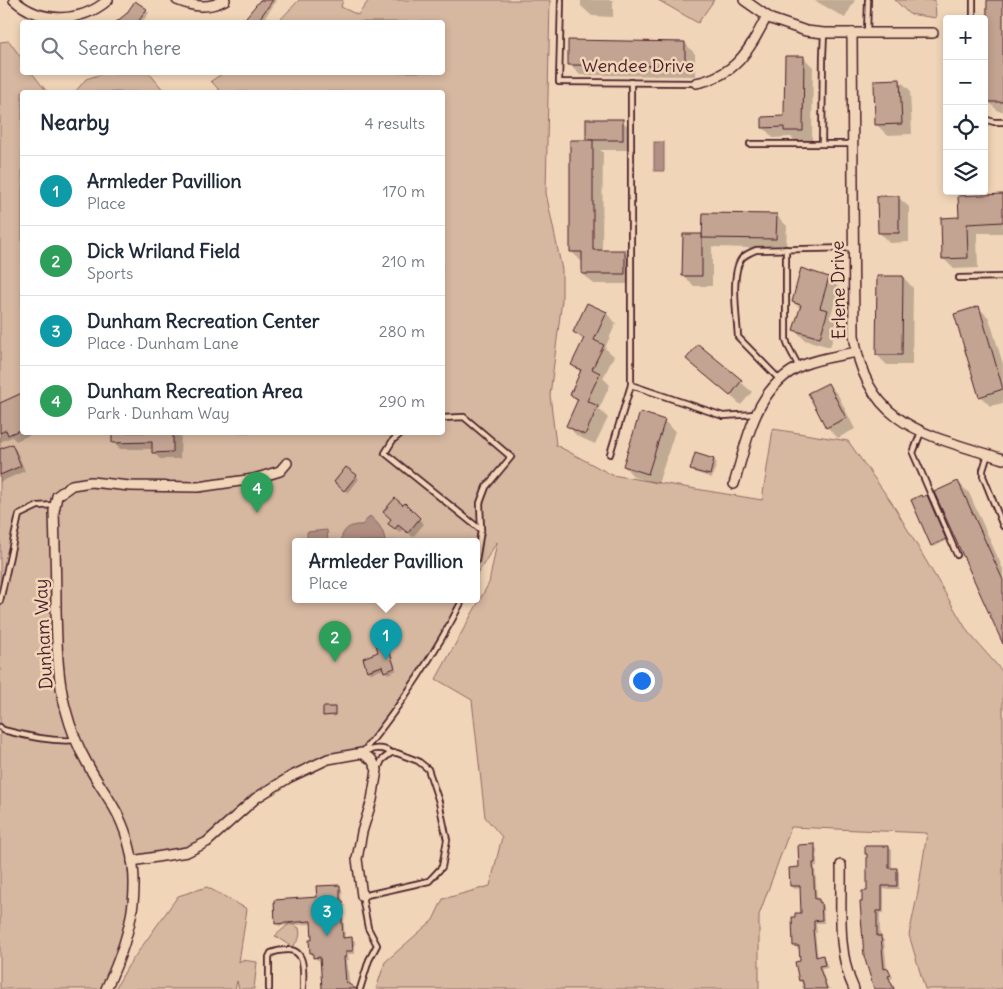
<!DOCTYPE html>
<meta charset="utf-8">
<style>
body{margin:0;font-family:Delius,sans-serif;background:#f6f6f7;color:#1f2937}
.controls{position:absolute;right:15px;top:15px;display:grid;overflow:hidden;border-radius:5px;box-shadow:0 2px 8px #0003}
.controls button{width:45px;height:45px;display:grid;place-items:center;padding:0;border:0;border-bottom:1px solid #e0e1e3;background:#fff;color:#1f2937;font:25px sans-serif}
.you{position:absolute;left:641px;top:680px;width:18px;height:18px;margin:-12px;border:4px solid #fff;border-radius:50%;background:#1a73e8;box-shadow:0 0 0 8px #1a73e833}
.badge{display:grid;place-items:center;width:32px;height:32px;border-radius:50%;background:#d93025;color:#fff;font-size:16px;font-weight:700}
.pin{position:absolute;translate:-50% -41px;filter:drop-shadow(0 1px 2px #0008)}
.pin::after{content:'';position:absolute;top:26px;width:18px;height:15px;background:inherit;clip-path:polygon(0 0,100% 0,50% 100%)}
.popup{position:absolute;left:292px;top:538px;width:188px;height:65px;box-sizing:border-box;display:grid;place-content:center;border-radius:5px;background:#fff;filter:drop-shadow(0 1px 4px #0005);font-size:16px;white-space:nowrap;color:#747a83}
.popup b{font-size:19px;color:#1f2937}
.popup::after{content:'';position:absolute;left:50%;top:100%;margin-left:-10px;border:10px solid transparent;border-top-color:#fff}
.list{margin:0;padding:0;list-style:none}
h2{display:flex;justify-content:space-between;align-items:center;height:65px;margin:0;padding:0 20px;font-size:21px}
h2 small{font-size:16px;font-weight:400;color:#747a83}
.list li{display:grid;grid-template-columns:32px 1fr auto;gap:15px;align-items:center;box-sizing:border-box;height:70px;padding:0 20px;border-top:1px solid #e0e1e3}
.list b{display:block;font-size:19px;white-space:nowrap}
.list p{margin:0;font-size:16px;white-space:nowrap;color:#747a83}
.list em{font-size:16px;font-style:normal;color:#747a83}
.icon{flex:none;width:28px;height:28px;fill:none;stroke:currentColor;stroke-width:2;stroke-linecap:round;stroke-linejoin:round}
.map{position:relative;flex:none;width:1003px;height:989px;overflow:hidden}
.search{position:absolute;background:#fff;box-shadow:0 2px 8px #0003;left:20px;top:20px;width:425px;height:55px;display:flex;align-items:center;gap:12px;box-sizing:border-box;padding:0 18px;border-radius:5px;color:#747a83;font-size:19px}
.panel{position:absolute;background:#fff;box-shadow:0 2px 8px #0003;left:20px;top:90px;width:425px;height:345px;border-radius:5px}
.map>svg:first-child{display:block}
.green{fill:#d6b7a0;stroke:#906b66}
.water{fill:#b18f82;stroke:#88625f}
.shadow{fill:#0003}
.building{fill:#c3a391;stroke:#4a1f2b}
.lines{fill:none;stroke-linecap:round;stroke-linejoin:round}
.lane-casing{stroke:#4a1f2b;stroke-width:8}
.street-casing{stroke:#4a1f2b;stroke-width:12}
.lane{stroke:#f1d5b8;stroke-width:4.5}
.street{stroke:#f1d5b8;stroke-width:9}
.labels{text-anchor:middle;dominant-baseline:central;stroke-width:5;stroke-linejoin:round;paint-order:stroke}
.street-label{font-size:18px;fill:#4a1f2b;stroke:#f1d5b8}
</style>
<div class="map">
<svg width="1003" height="989" viewBox="0 0 1003 989">
<rect width="100%" height="100%" fill="#f1d5b8"/>
<filter id="ink" filterUnits="userSpaceOnUse"><feTurbulence type="fractalNoise" baseFrequency=".02" numOctaves="2"/><feDisplacementMap in="SourceGraphic" scale="10" xChannelSelector="R" yChannelSelector="G"/><feConvolveMatrix kernelMatrix="1 2 1 2 8 2 1 2 1" color-interpolation-filters="sRGB"/></filter>
<g filter="url(#ink)">
<g class="green">
<path d="M299,0H343L341,7L358,15L369,0H550L546,193L562,270V300L550,395L556,445L612,475L762,500L773,429L848,441L892,503L968,632L1002,671L1003,674V989H925L909,935L918,892L927,833L791,827L759,915V989H376L385,962L433,920L443,899L490,886L502,837L485,817L472,700L436,679L489,583L497,542L476,576V541H296V599H463L421,674L362,753L289,777L207,842L132,862V918L106,989H0V42L9,41L22,59V72L32,73L47,92H22V432H442V92H221L211,81L225,72H442V22H278Z"/>
<path d="M658,0H714L698,23Z"/>
<path d="M895,0H935L936,18L909,14Z"/>
<path d="M105,73H149L165,92H75L86,79Z"/>
<path d="M207,887L247,909L239,962L242,960L257,962L254,989H239L237,981L235,989H115L128,966L178,896Z"/>
<path d="M290,923L299,928C301,937 299,940 292,947L275,936Z"/>
</g>
<g class="water">
<rect x="654" y="142" width="10" height="29"/>
<path d="M370,516C378,523 384,530 385,541H341C342,529 351,524 362,525Z"/>
<path d="M327,530L328,541H307V532Z"/>
</g>
<g class="shadow">
<path d="M261,0H277L262,22H240L247,18Z"/>
<path d="M581,0H613V17L592,16L581,6Z"/>
<path d="M814,0H855L845,18Z"/>
<path d="M989,0H1003V111H998L988,101Z"/>
<path d="M146,10L149,13L142,22H118L127,15Z"/>
<path d="M685,43L695,54V76L580,75L569,64Z"/>
<path d="M803,57L813,67L812,140H794L791,137L773,138L764,128L763,118L785,117Z"/>
<path d="M899,80L910,90L912,134L887,135L877,125Z"/>
<path d="M622,121L633,131V150H600L603,152L602,252H625L635,262V284H594L583,274L582,262L572,252L589,141Z"/>
<path d="M1003,195V233H977L978,268L954,269L943,258L960,219Z"/>
<path d="M898,197L909,207V242L889,243L879,232Z"/>
<path d="M776,215L787,226L786,249L714,247L712,246V286H694L683,275L702,235L704,237Z"/>
<path d="M903,277L913,288L912,365H887L877,355Z"/>
<path d="M829,278L839,288L831,315L838,322L830,347L805,340L795,330L801,309L793,302Z"/>
<path d="M979,308L989,318L1003,364V403L990,406L980,396Z"/>
<path d="M606,313L616,323L605,348L614,356L603,378L610,385L599,409L608,418L595,444L577,436L567,425L578,402L571,394L581,373L573,365L584,341L575,332Z"/>
<path d="M699,346L752,392L741,405L688,359Z"/>
<path d="M828,384L838,395L855,429L838,438L827,427L810,394Z"/>
<path d="M22,394V432H30L32,434L16,441L12,437L0,442V404Z"/>
<path d="M664,421L675,431L658,484L634,477L624,466Z"/>
<path d="M113,432H181L180,459H160L153,452V449H120L114,442Z"/>
<path d="M11,445L16,450L25,471L0,482V450Z"/>
<path d="M714,460L717,463L712,478L694,472L691,469Z"/>
<path d="M356,476L359,479L348,493L338,485Z"/>
<path d="M958,482L969,493L1003,569V635Z"/>
<path d="M928,498L946,541L934,547L912,501Z"/>
<path d="M404,506L424,524L413,537L404,529L400,533L394,528Z"/>
<path d="M384,638L387,641L395,666L371,673L368,670L379,653Z"/>
<path d="M396,669L397,670L388,674L386,672Z"/>
<path d="M814,846L817,849V866H815L817,900L823,906L824,923H816L817,933H815L818,958L822,957L825,960L828,968L821,969L828,988L832,989H803L796,963L802,962L800,948L798,949L795,946L803,914L801,888L795,889L791,886Z"/>
<path d="M888,847L892,850V869H896L899,872V889H884V913H880V937L884,940L887,970L891,972L893,978L890,979L895,989H875L869,892V856L866,854Z"/>
<path d="M339,886L342,889L343,903L346,906L343,909L345,939L352,938L355,941V954H348L349,960H347L350,989H324L322,960H317L311,952L314,941L312,924L279,926L276,923Z"/>
</g>
<g class="building">
<path d="M260,0H273L257,22H242Z"/>
<path d="M987,0H1003V102H986Z"/>
<path d="M135,1L147,9L138,22H116L126,14Z"/>
<path d="M568,40L685,42V66L568,65Z"/>
<path d="M785,56H804L803,131H784V127L762,128V117L784,116Z"/>
<path d="M900,79L902,124L875,125L874,80Z"/>
<rect x="586" y="119" width="37" height="21"/>
<path d="M570,140H593V250H625V274H582V252H570Z"/>
<path d="M1003,194V222L967,224L968,258L942,259L941,218L959,217L958,196Z"/>
<path d="M877,196H899V233H878Z"/>
<path d="M703,213L777,214L776,239L702,238Z"/>
<path d="M683,234H702V276H682Z"/>
<path d="M801,268L829,277L820,308L828,310L820,338L793,330L801,305L792,302Z"/>
<path d="M877,276H903L902,355H876Z"/>
<path d="M587,303L607,312L594,340L604,345L592,369L600,373L587,401L598,406L585,435L566,426L578,399L570,395L581,370L571,365L584,338L573,332Z"/>
<path d="M979,306L1003,389L979,397L954,314Z"/>
<path d="M698,344L742,380L730,396L686,359Z"/>
<path d="M828,383L846,418L826,428L808,393Z"/>
<path d="M22,393V429L8,435L6,430L0,433V403Z"/>
<path d="M640,412L665,420L648,474L623,466Z"/>
<path d="M112,432H173V452L152,453V442L112,443Z"/>
<path d="M12,444L21,466L0,475V449Z"/>
<path d="M695,453L714,459L710,475L690,470Z"/>
<path d="M346,467L357,475L344,491L334,482Z"/>
<path d="M958,481L1003,580V644L934,492Z"/>
<path d="M921,495L922,497L927,495L946,539L931,546L911,500Z"/>
<path d="M395,498L403,505L405,503L420,518L408,533L398,525L395,529L388,524L391,519L383,512Z"/>
<path d="M384,637L395,668L384,672L382,666L367,671L363,658L378,652L375,640Z"/>
<path d="M323,707H335V715L323,716Z"/>
<path d="M815,844V863H813L815,899H819V902H821L822,920L814,921V930H813L816,957L823,955L825,965L819,966L827,989H805L802,980L799,981L795,962L800,961L799,946H793L792,917H795V913H801L800,886H790L789,868L799,867L798,845Z"/>
<path d="M865,846H889V868H897V886H882V911H877V936H881L884,969L888,968L891,975L888,976L894,989H874L864,956L860,902H862V891H867V854H865Z"/>
<path d="M340,885V899L344,902L341,906L343,938L352,937L353,951H346V957H344L346,982L356,989H322L320,957L313,958V953H310L309,940H312L311,921L275,924L274,900L317,897L316,886Z"/>
</g>
<g class="lines">
<g class="lane-casing">
<g id="lane">
<path d="M561,0L559,82L696,83"/>
<path d="M973,0V19"/>
<path d="M867,33L868,0"/>
<path d="M984,119L994,122H1003"/>
<path d="M750,144H853"/>
<path d="M822,144L823,56L824,33"/>
<path d="M786,249V339L788,346L799,367"/>
<path d="M959,278L1003,277"/>
<path d="M780,380L738,337C737,318 730,273 742,258C746,254 751,252 756,250L853,248"/>
<path d="M631,385L723,416L756,414"/>
<path d="M442,418L464,417L511,457L486,487L480,503L481,530L476,561"/>
<path d="M403,432L393,440L385,453L481,530"/>
<path d="M921,432L913,453L957,555"/>
<path d="M610,454L631,385V82"/>
<path d="M988,454L983,470V476L1003,526"/>
<path d="M0,601L19,515L38,506L55,505"/>
<path d="M0,727L3,730C27,736 51,742 76,740"/>
<path d="M363,752C402,704 435,654 463,599"/>
<path d="M378,769L382,760L391,753"/>
<path d="M269,989V957L271,953C276,951 281,950 287,950C307,949 303,974 303,989"/>
<path d="M360,989L369,960L377,945L368,928L362,896L429,881L442,867L447,840L439,802L428,769L418,761L397,753H391C383,746 372,749 363,752"/>
</g>
</g>
<g class="street-casing">
<g id="street">
<path d="M14,0C41,24 81,23 108,0"/>
<path d="M177,0C194,7 208,9 225,0"/>
<path d="M744,0L771,19L806,31L824,33H933"/>
<path d="M852,33L854,335C866,427 928,435 1003,459"/>
<path d="M696,83C737,75 749,50 767,16"/>
<path d="M734,484C748,439 755,386 803,365C819,358 839,356 856,352"/>
<path d="M132,861L187,852L207,842L256,798L290,777L328,759L362,753L372,760L377,770L372,800L362,832L357,859L362,896"/>
<path d="M841,865C842,906 836,951 854,989"/>
<path d="M106,989C133,932 147,875 118,815C109,797 96,781 87,763C77,746 70,726 65,707C57,675 57,642 56,610C56,577 55,544 54,511L57,496L72,485L91,482L130,486L198,487L254,479L280,471L287,463"/>
</g>
</g>
<use href="#lane" class="lane"/>
<use href="#street" class="street"/>
</g>
</g>
<g class="labels">
<g class="street-label">
<text x="638" y="65">Wendee Drive</text>
<text transform="translate(838 290) rotate(-91)">Erlene Drive</text>
<text transform="translate(43 634) rotate(-93)">Dunham Way</text>
</g>
</g>
</svg>
<div class="controls">
<button>+</button>
<button>−</button>
<button><svg class="icon" aria-label="locate" viewBox="0 0 24 24"><circle cx="12" cy="12" r="6"/><path d="M12 2v4M12 18v4M2 12h4M18 12h4"/></svg></button>
<button><svg class="icon" aria-label="layers" viewBox="0 0 24 24"><path d="M12 4l9 5-9 5-9-5zM3 14l9 5 9-5"/></svg></button>
</div>
<div class="you"></div>
<div class="pin badge" style="left:386px;top:660px;background:#0f9aa8">1</div>
<div class="popup"><b>Armleder Pavillion</b>Place</div>
<div class="pin badge" style="left:335px;top:662px;background:#2e9e5b">2</div>
<div class="pin badge" style="left:327px;top:936px;background:#0f9aa8">3</div>
<div class="pin badge" style="left:257px;top:513px;background:#2e9e5b">4</div>
<div class="search"><svg class="icon" aria-label="search" viewBox="0 0 24 24"><circle cx="10" cy="10" r="6"/><path d="M15 15l6 6"/></svg>Search here</div>
<section class="panel">
<h2>Nearby<small>4 results</small></h2>
<ul class="list">
<li><span class="badge" style="background:#0f9aa8">1</span><div><b>Armleder Pavillion</b><p>Place</p></div><em>170 m</em></li>
<li><span class="badge" style="background:#2e9e5b">2</span><div><b>Dick Wriland Field</b><p>Sports</p></div><em>210 m</em></li>
<li><span class="badge" style="background:#0f9aa8">3</span><div><b>Dunham Recreation Center</b><p>Place · Dunham Lane</p></div><em>280 m</em></li>
<li><span class="badge" style="background:#2e9e5b">4</span><div><b>Dunham Recreation Area</b><p>Park · Dunham Way</p></div><em>290 m</em></li>
</ul>
</section>
</div>
